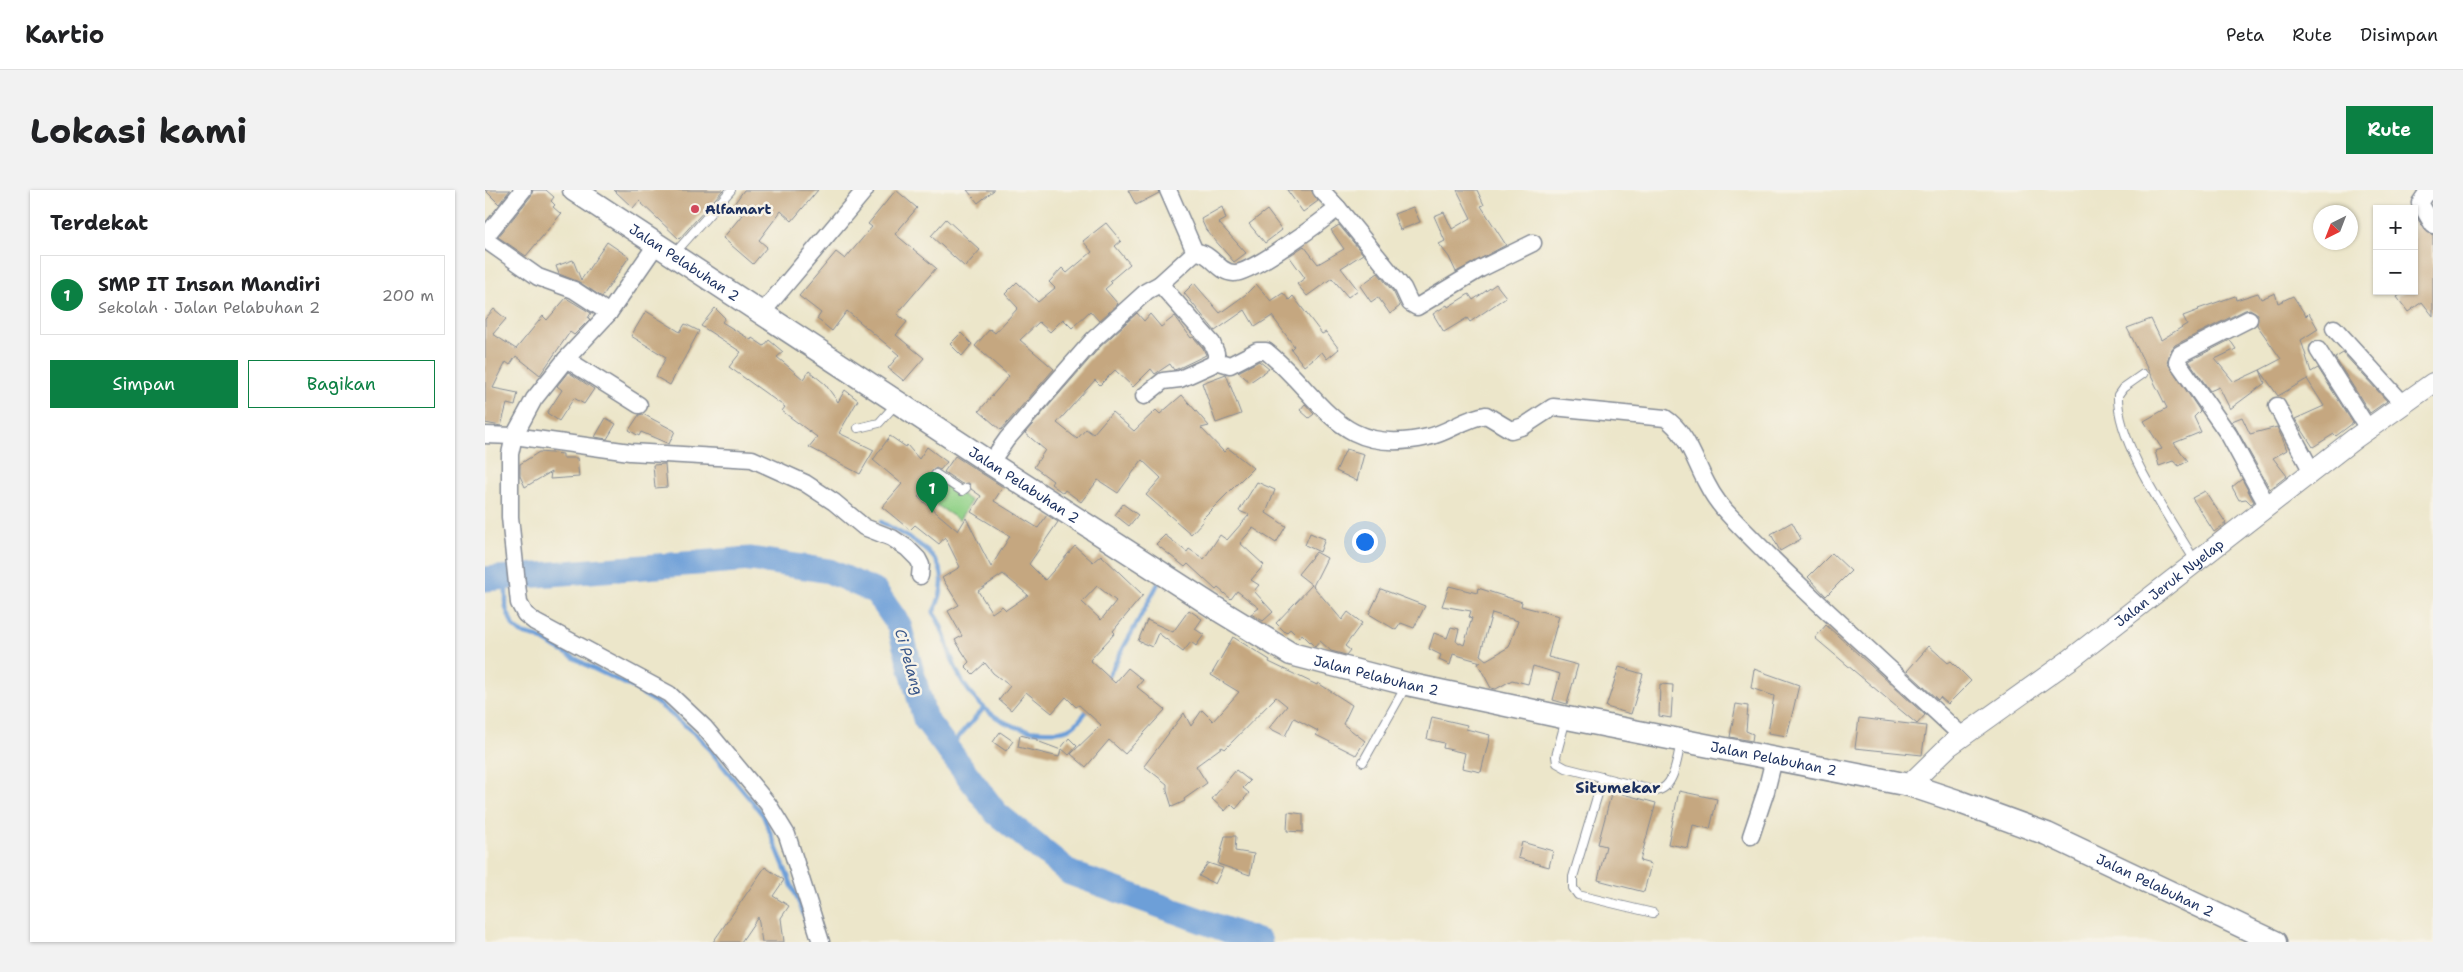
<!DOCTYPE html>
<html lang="id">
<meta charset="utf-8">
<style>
body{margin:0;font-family:"Shantell Sans",sans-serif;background:#f2f2f2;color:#202124}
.controls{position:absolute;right:15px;top:15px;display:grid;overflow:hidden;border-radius:0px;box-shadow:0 1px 4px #0004}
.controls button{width:45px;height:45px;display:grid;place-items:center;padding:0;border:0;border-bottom:1px solid #e0e0e0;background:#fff;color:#202124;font:25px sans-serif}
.compass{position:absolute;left:1828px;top:15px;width:45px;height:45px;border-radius:50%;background:#fff;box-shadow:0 1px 4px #0004;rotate:222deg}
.you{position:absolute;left:879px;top:351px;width:18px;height:18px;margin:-12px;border:4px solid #fff;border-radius:50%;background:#1a73e8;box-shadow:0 0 0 8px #1a73e833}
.badge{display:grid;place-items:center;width:32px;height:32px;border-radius:50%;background:#0b8043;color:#fff;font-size:16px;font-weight:700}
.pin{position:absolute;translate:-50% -41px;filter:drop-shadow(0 1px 2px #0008)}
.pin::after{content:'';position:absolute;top:26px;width:18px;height:15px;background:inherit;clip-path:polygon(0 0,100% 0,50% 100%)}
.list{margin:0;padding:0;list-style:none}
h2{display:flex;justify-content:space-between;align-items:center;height:65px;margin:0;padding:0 20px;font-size:21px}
h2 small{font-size:16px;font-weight:400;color:#757577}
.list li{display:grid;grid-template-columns:32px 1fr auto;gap:15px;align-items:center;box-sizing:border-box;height:80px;margin:0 10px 10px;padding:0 10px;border:1px solid #e0e0e0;border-radius:0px}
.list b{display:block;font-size:19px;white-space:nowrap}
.list p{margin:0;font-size:16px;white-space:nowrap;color:#757577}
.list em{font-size:16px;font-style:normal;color:#757577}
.actions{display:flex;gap:10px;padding:15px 20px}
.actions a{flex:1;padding:11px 0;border:1px solid #0b8043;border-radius:0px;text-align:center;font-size:18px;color:#0b8043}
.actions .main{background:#0b8043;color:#fff}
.map{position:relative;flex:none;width:1948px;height:752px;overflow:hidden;border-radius:0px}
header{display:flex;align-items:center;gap:30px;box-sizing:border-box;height:70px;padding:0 25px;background:#fff;border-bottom:1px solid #e0e0e0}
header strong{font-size:24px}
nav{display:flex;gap:28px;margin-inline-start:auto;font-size:18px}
.intro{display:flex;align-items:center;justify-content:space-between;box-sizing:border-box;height:120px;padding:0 30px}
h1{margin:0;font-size:35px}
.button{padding:12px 22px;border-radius:0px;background:#0b8043;color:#fff;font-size:18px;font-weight:700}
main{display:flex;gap:30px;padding:0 30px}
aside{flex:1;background:#fff;border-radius:0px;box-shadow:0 1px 4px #0004}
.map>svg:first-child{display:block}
.green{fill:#92d288;stroke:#568073}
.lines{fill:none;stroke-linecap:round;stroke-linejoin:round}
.stream{stroke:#6d9fd8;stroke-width:4.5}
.river{stroke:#6d9fd8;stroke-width:25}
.building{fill:#c5a780;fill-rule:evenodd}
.service-casing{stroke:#848a94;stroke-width:10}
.minor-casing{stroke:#848a94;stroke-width:19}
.tertiary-casing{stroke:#848a94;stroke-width:22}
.secondary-casing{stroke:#848a94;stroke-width:25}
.service{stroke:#fff;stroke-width:8}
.minor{stroke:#fff;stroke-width:16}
.tertiary{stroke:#fff;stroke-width:20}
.secondary{stroke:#fff;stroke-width:22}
.poi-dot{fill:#d1495b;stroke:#f7f3e8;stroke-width:2}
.labels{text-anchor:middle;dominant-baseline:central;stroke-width:5;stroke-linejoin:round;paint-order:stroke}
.poi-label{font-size:14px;font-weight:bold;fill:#1b2f5e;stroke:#f7f3e8;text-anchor:start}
.street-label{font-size:14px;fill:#1b2f5e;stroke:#f7f3e8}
.water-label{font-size:15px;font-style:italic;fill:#385689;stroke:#f7f3e8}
.quarter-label{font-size:16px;font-weight:bold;fill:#1b2f5e;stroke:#f7f3e8}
</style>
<header>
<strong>Kartio</strong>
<nav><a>Peta</a><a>Rute</a><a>Disimpan</a></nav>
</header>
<div class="intro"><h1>Lokasi kami</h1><a class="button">Rute</a></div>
<main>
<aside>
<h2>Terdekat<small></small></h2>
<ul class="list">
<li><span class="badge">1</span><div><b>SMP IT Insan Mandiri</b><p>Sekolah · Jalan Pelabuhan 2</p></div><em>200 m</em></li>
</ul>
<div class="actions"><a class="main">Simpan</a><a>Bagikan</a></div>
</aside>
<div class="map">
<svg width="1948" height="752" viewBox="0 0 1948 752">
<rect width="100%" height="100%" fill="#f7f3e8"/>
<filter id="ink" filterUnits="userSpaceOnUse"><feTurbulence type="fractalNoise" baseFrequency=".02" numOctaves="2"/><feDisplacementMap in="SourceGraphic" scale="10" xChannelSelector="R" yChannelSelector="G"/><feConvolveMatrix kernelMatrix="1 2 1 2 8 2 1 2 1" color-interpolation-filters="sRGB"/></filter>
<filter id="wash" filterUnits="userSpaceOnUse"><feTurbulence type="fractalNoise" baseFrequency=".0096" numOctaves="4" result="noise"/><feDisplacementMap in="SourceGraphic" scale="20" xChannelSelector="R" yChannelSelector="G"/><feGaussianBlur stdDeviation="1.12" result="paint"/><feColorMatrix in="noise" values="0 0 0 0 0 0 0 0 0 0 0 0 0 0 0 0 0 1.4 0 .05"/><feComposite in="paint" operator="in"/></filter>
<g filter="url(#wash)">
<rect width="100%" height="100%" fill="#ece6ca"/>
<path class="green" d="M454,289L486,311L474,330L441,308Z"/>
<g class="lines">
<g class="stream">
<path d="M396,332C435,355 476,369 448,423C458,434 461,455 467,469C480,506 512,539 553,541C582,542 587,542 604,518"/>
<path d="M21,388V418L28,436L36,443L52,447L107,478L149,498L175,515L214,547L278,625L321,730"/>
<path d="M621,490L673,394"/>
<path d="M463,559L499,518"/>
</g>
<path class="river" d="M0,389L266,369L344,381L391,402L414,435L440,529L511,623L585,683L775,752"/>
</g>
<g id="blocks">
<g class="building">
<path d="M0,0H25L14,14Z"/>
<path d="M48,0H61L69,7L66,11L70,15L68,17L76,24L41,66L13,47L46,6Z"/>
<path d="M129,0H238L194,49L154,11L148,18Z"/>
<path d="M259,0H333L307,31L296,21L274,50L282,57L268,74L238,48L257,25L246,18Z"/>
<path d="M411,0L432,18L410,44L451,78L412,124L422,132L411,145L439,168L419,191L403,178L414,165L362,121L347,141L332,129L336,123L314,106L351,62L360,69L387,37L383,34Z"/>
<path d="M482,0H509L493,13Z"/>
<path d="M643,0H673L674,3L651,15Z"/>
<path d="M802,0H826L833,11L818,22Z"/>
<path d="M972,0H992L999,15L996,16L1021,55L971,82L964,67L954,54L960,51L949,26L959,22L967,39L986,28Z"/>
<path d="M737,17L741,29L734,33L761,63L749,72L721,40L716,29Z"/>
<path d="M928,17L935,32L915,40L909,24Z"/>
<path d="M782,20L797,40L780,53L764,34Z"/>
<path d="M1929,23L1940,40L1948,45V126L1937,112L1923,122L1912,107L1920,101H1929Z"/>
<path d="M461,29L495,60L480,77L446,46Z"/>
<path d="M621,33L636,51L630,56L645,74L625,91L627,93L620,99L633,114L614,131L605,121L587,138L578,129L565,142L554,132L535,150L569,179L516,240L494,221L524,186L490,156L505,139L510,143L533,118L520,104L532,92L553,112L570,98L564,92L577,78L582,83L607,62L598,51Z"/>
<path d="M854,35L878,64L856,78L873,100L863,107L847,88L822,106L812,94L820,88L804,66L819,56L833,74L859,59L846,40Z"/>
<path d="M122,52L144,67L117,107L94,92L74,84L71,76L88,70L96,90Z"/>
<path d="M893,83L909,103L915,116L905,124L893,107L886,112L875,96Z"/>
<path d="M709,93L735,123L760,105L771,94L786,111L798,103L804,110L808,106L837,144L841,142L854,159L842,169L837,162L819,176L806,159L809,156L787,126L770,137L760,120L730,141L699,103Z"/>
<path d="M1011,94L1021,107L985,132L982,128L959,142L948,124L962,115L963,117L984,104L988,110Z"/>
<path d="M1773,103L1776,109L1790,103L1793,113L1808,106L1821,126L1824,123L1833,139L1816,150L1826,182L1833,178L1868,233L1851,246L1849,244L1828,257L1810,229L1839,216L1822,189L1793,206L1775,180L1796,169L1772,135L1773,124L1765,119L1760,120L1690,155L1686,160L1682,172L1715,221L1709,227L1716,242L1689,253L1703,271L1694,276L1688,271L1674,276L1670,261L1677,259L1659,231L1682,218L1642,138L1666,129L1676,150L1702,134L1698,126L1714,120L1713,119L1750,106L1751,110Z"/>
<path d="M81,108L106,123L103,128L105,129L89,145L85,142L55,185L31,166L25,175L21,172L8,198L33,203L30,216L22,214L16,236L0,233V129L9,119L21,129L8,144L31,159L58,126L62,130Z"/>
<path d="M230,118L240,128L237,132L266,150L267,148L279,156L284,150L298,162L292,167L318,189L324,181L340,194L353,212L360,200L373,210L354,243L389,260L375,284L324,257L332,247L297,221L300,217L244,177L256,162L216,136Z"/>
<path d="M161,121L195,142L200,134L214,141L185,195L171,187L181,167L146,146Z"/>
<path d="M652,123L659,131L665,124L676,137L690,126L706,148L708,147L718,158L721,165L692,179L689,180L685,174L670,184L666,179L648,197L630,180L615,195L610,190L572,233L592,249L601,239L608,244L627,222L649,241L671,220L675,224L697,205L724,236L716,238L739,262L743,258L768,278L717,329L718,331L706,344L661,305L676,288L657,270L633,303L613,290L596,312L580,300L578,303L566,294L568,291L549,277L560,260L540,243L615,157Z"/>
<path d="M476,143L487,154L477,166L465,154Z"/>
<path d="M1745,150L1751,159L1730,169L1749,192L1775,180L1780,193L1745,219L1734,197L1725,201L1704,171Z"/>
<path d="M1858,163L1902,211L1885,223L1850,168Z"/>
<path d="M774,171L784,179L765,192L753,182Z"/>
<path d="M83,182L109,199L99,214L89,208L74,231L62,223L77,200L72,196Z"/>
<path d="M741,184L756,224L731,233L717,193Z"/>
<path d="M820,214L829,224L824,228L815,220Z"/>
<path d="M158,224L190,241L184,254L156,242L154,246L144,240L154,225Z"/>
<path d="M1757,227L1765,244L1792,237L1798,250L1802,260L1788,268L1802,286L1785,299L1747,231Z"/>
<path d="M121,228L131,234L122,249L110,247Z"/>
<path d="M405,246L421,257L422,255L434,269L442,257L462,272L455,280L451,278L447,281L445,284L448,289L433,307L473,341L481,328L506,377L525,346L486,322L496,306L486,299L484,293L477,294L459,282L470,266L518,297L509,311L553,338L562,325L573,332L544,374L560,390L590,356L608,372L616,365L658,405L628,441L630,443L605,470L630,493L643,478L658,490L652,497L680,520L640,564L624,550L601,577L586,564L616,535L594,515L591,517L581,507L567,523L541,502L526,520L514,510L525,496L508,483L500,473L488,484L480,476L484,472L470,450L477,446L463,421L474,415L457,388L475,377L460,347L454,354L430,335L425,340L397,317L417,294L388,270ZM518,384L543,405L521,420L517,416L507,423L493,401ZM612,396L631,411L616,430L597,412Z"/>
<path d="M861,259L879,264L872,291L851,281Z"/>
<path d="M54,262L78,264V268H92L94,287L65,289L66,282L40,297L35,286V274Z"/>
<path d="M180,274L182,297L170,298L168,275Z"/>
<path d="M1757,289L1769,312L1766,314L1761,309L1754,310L1747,297Z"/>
<path d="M772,292L790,300L781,323L801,336L791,353L768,338L755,353L779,375L766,390L774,395L769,401L788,422L778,431L766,424L774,418L752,401L746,409L733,398L731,400L703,374L700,377L671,354L680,345L702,362L704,359L719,369L735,345L742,350L764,325L754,321Z"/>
<path d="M1720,301L1741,333L1729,342L1707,308Z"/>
<path d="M638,314L653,325L644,336L630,325Z"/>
<path d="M1307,332L1316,349L1295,361L1286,344Z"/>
<path d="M825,343L840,349L835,362L820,355Z"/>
<path d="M831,362L842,368L828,396L857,430L863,422L877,433L860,456L865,460L861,465L846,461L835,451L830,457L817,444L814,448L805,439L801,443L791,433L827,395L813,384Z"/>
<path d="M1347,363L1366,381L1341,406L1323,387Z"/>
<path d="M964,396L992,403L993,398L1037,412L1036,416L1074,426L1063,467L1093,475L1082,514L1068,510L1075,484L1048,476L1043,494L1027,490L1011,499L1006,498L993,474L996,472L968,464L965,475L954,470L956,465L944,459L949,443L962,448L966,437L974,439L971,451L979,455L987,428L984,427L986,421L957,416ZM1007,423L1033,431L1024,457L1001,470L995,465Z"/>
<path d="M896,399L940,416L929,438L916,433L911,440L884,424Z"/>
<path d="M704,420L717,429L710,439L719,445L711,456L706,452L698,462L673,443L667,457L653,451L662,430L688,442Z"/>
<path d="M1341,435L1440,525L1432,534L1330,448Z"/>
<path d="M748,447L785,470L784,472L832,495L833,493L867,515L858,534L880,551L871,565L831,545L833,541L809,528L800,546L784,538L802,516L791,507L740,559L737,557L711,576L722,593L699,609L700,611L687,617L682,601V594L659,576L699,523L706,536L717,520L728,531L754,502L726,485Z"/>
<path d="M1444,456L1463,473L1466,471L1486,491L1463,514L1455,507L1453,510L1422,481Z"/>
<path d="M1134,477L1158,484L1146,524L1121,517Z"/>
<path d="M1269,479L1314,495L1302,546L1283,543L1289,506L1266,498Z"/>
<path d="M1175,494L1188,495L1186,528L1174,526Z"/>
<path d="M1251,514L1263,516L1261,541L1268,544L1267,551L1245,547Z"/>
<path d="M947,527L982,535L981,539L1005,545L996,582L977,578L980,563L958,558L959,553L942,549Z"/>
<path d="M1374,528L1441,536L1437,565L1370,558Z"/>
<path d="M515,542L528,551L521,561L508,552Z"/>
<path d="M535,545L552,549V551L576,560L574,567L533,557Z"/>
<path d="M584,548L592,556L584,565L576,558Z"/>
<path d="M751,580L765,591L758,598L764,603L751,619L746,614L740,621L727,609Z"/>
<path d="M1127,601L1171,613L1155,671L1166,674L1159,702L1113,690L1121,656L1113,654Z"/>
<path d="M1194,601L1232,609L1225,639L1208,635L1203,658L1183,654Z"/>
<path d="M803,622L818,624V642L802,641Z"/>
<path d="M740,646H751L750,661L769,664L765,685L733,674Z"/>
<path d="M1037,652L1068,661L1064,677L1033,668Z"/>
<path d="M723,673L738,678L730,694L714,686Z"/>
<path d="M280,677L299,690L288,706L304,716L296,728L299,752H277L273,727L256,752H228Z"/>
</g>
</g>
</g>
<g filter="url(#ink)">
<use href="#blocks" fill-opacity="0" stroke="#848a94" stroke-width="1"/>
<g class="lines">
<g class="service-casing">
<g id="service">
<path d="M189,64L246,0"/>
<path d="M1658,184L1638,198L1633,205C1631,253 1685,328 1710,371"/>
<path d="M373,238L394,233L411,214"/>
<path d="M451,284L477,301L481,298"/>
<path d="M1081,529L1071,566L1072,573L1081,578L1171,601C1190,598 1192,568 1196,552"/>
<path d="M878,572L921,496"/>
<path d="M1118,587L1088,687V698L1093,705L1168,723"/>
</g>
</g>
<g class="minor-casing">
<g id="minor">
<path d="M38,0L1,46L2,51L53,87L89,100L124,123"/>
<path d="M683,0L710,62"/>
<path d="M836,0L853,18"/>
<path d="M1948,1L1941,4L1935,13L1948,35"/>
<path d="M171,55L124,123L81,169L49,209L29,246L25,264V327L34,413L40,424L50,432L184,504L220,538L283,614L302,645L336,752"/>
<path d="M276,124L380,0"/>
<path d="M1764,129L1695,164L1692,171L1744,245L1783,317"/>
<path d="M1849,138L1919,215"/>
<path d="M1833,160L1884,240"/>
<path d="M81,169L154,215"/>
<path d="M731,171L745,175L772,161H781C839,208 853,268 943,247C963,243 980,228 1001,225L1026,240L1039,236L1068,217L1180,228C1202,242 1210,272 1222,294C1228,306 1238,319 1247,328C1320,404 1400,473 1477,546"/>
<path d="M659,206L678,191L695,189L726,175L731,171V163L727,153L675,94"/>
<path d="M1792,216L1827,282"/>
<path d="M0,245L29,246L145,262L267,269L320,293L349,312L379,337L407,348L422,358L433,369L436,375L435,386"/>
<path d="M505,273L522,249L608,150L662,101L675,94L710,62C727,62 732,82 749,83C766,84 837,31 853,18L918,98L925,113L932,117L995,79L1048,53"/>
<path d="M1266,646L1281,601L1289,569"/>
</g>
</g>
<g class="tertiary-casing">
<g id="tertiary">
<path id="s1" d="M1424,595L1464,556L1586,469L1869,249L1948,193"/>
</g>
</g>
<g class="secondary-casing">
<g id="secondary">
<path id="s2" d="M89,0L505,273L732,419L806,464L922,494L1082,528L1424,595L1472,611L1562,644L1790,752"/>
</g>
</g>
<use href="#service" class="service"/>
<use href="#minor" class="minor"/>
<use href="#tertiary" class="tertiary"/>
<use href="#secondary" class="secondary"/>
</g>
</g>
<circle class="poi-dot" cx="210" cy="19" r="5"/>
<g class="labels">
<g class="poi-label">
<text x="220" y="19">Alfamart</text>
</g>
<g class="street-label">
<text stroke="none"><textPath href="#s2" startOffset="132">Jalan Pelabuhan 2</textPath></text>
<text stroke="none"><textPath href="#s2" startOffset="538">Jalan Pelabuhan 2</textPath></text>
<text stroke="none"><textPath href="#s1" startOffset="330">Jalan Jeruk Nyelap</textPath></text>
<text stroke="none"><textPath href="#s2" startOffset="942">Jalan Pelabuhan 2</textPath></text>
<text stroke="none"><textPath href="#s2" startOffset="1348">Jalan Pelabuhan 2</textPath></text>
<text stroke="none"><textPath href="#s2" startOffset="1752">Jalan Pelabuhan 2</textPath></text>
</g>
<g class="water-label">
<text transform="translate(424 472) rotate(74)">Ci Pelang</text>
</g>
<g class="quarter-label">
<text x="1133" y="597">Situmekar</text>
</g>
</g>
</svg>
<div class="controls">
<button>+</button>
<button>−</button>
</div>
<svg class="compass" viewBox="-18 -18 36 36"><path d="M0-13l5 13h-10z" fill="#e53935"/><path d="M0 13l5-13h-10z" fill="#757577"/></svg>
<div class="you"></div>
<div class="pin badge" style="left:447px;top:323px">1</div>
</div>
</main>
